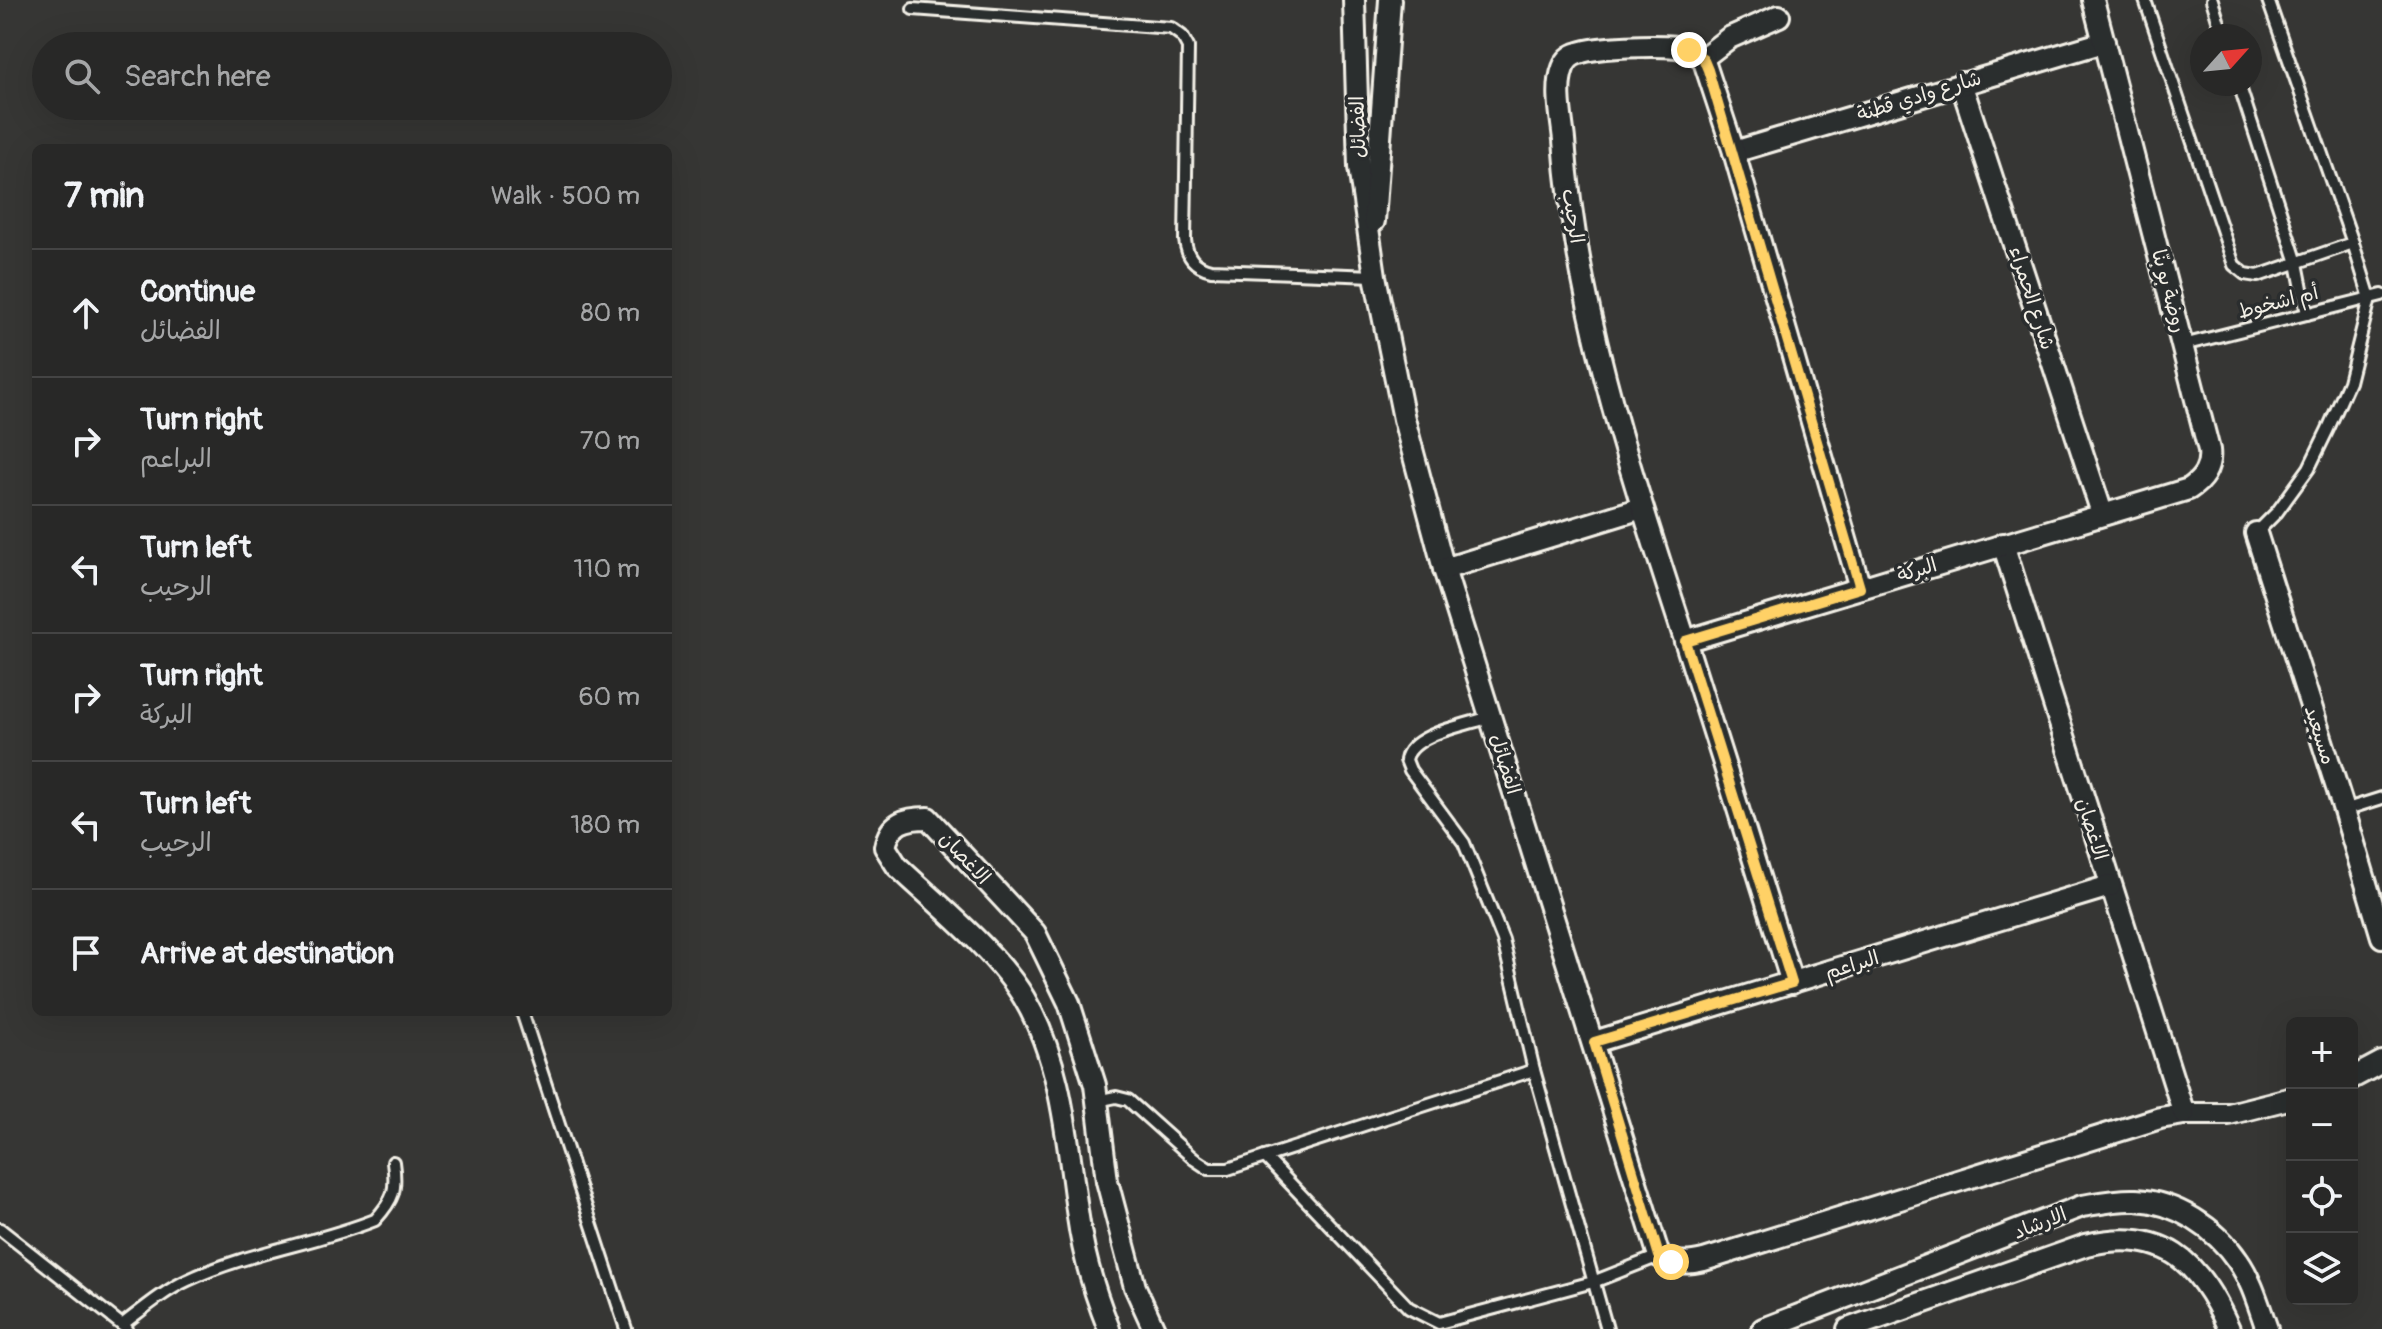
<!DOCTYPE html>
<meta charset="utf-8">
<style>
body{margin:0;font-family:Pangolin,"Playpen Sans Arabic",sans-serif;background:#30302f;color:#f1f3f6}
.controls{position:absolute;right:24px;bottom:24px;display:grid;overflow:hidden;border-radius:12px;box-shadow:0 8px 32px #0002}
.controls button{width:72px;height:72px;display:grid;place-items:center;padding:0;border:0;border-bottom:2px solid #444;background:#282827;color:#f1f3f6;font:40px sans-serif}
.compass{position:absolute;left:2190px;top:24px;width:72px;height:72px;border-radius:50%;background:#282827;box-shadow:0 8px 32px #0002;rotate:63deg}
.stop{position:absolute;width:24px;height:24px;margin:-18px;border:6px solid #ffd166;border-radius:50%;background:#fff}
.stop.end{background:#ffd166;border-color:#fff;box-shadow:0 2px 8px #0008}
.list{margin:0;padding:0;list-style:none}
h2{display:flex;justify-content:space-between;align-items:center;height:104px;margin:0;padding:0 32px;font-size:34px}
h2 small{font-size:26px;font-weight:400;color:#a5a6a7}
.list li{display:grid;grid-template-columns:52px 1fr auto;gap:24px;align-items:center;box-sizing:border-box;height:128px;padding:0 32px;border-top:2px solid #444}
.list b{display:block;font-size:30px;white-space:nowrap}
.list p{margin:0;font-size:26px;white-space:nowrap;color:#a5a6a7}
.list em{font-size:26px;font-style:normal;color:#a5a6a7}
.icon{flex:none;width:44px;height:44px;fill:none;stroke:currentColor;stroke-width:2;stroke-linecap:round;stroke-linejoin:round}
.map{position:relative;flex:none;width:2382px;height:1329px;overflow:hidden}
.search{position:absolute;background:#282827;box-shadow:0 8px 32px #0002;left:32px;top:32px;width:640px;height:88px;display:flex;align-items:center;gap:20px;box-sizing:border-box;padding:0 28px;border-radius:44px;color:#a5a6a7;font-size:30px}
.panel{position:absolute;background:#282827;box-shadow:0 8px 32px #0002;left:32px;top:144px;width:640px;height:872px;border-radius:12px}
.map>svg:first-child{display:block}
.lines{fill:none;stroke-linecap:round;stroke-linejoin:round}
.service-casing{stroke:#f4f1e8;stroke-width:16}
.minor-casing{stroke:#f4f1e8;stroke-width:26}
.service{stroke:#2a2d2e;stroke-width:10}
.minor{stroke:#2a2d2e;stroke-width:20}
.route{stroke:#ffd166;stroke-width:10}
.labels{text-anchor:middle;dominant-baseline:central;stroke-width:7;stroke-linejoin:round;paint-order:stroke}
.street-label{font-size:20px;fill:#f4f1e8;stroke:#2a2d2e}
</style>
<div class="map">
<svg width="2382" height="1329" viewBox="0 0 2382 1329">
<rect width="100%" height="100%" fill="#363634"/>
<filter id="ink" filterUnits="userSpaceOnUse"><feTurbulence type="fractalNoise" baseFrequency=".0125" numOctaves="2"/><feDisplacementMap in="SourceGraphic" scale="16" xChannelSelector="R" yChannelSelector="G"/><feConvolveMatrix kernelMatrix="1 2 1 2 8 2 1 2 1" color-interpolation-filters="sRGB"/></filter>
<g filter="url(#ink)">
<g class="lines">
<g class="service-casing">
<g id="service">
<path d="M2145,0L2234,265L2245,274L2258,276L2353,243"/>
<path d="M2212,0L2223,36"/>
<path d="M913,9L1171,28L1182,36L1188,47L1185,240C1187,257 1194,266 1211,270L1375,276"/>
<path d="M2239,84L2297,263L2307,314"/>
<path d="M2183,345L2382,295"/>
<path d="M2256,533L2277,512L2309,468L2328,429L2349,382L2370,298L2353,243L2268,0"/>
<path d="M1490,717C1467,725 1410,734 1406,760L1410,770L1464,843L1503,940L1534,1070L1607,1329"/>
<path d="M2344,810L2382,798"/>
<path d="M522,1012L626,1329"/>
<path d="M1097,1101L1116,1097L1128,1100L1194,1159L1209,1169H1228L1534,1070"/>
<path d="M1265,1157L1409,1308L1439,1323L1593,1282L1659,1256"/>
<path d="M0,1229L127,1329"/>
<path d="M122,1325C143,1309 164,1291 188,1280C248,1252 315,1244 375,1220C394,1199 397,1190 393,1162"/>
</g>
</g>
<g class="minor-casing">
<g id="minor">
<path d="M1354,0L1359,167L1375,276L1404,419L1444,569L1659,1256C1675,1264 1687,1264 1704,1260L2160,1118L2184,1114H2229L2292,1098"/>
<path d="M1703,58L1729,38L1779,16"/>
<path d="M1961,83L2102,513"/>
<path d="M1734,152L2104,42"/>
<path d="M1374,221L1390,0"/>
<path d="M2256,533L2344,810L2382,937"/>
<path d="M2003,544L2184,1114"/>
<path d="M1444,569L1642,508"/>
<path d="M1685,641L2189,489C2204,479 2211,467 2209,450L2093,0"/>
<path d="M1792,983C1756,868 1721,752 1684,637C1632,476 1576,311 1564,140C1562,119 1555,89 1563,68C1566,60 1571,55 1579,53C1599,46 1655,45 1676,47C1686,48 1694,53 1703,58L1734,152L1860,588"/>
<path d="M1594,1042L2110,886"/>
<path d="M2352,1078L2382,1062"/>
<path d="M1109,1329C1095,1294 1083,1254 1078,1217C1067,1143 1063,1064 1024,998C998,953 936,903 897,866L885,847C890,822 905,818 928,818L1035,933L1069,1003L1095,1085L1107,1181L1135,1287L1154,1329"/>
<path d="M1763,1329L2082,1206C2100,1203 2118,1199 2136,1200C2176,1202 2216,1228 2238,1261C2252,1281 2259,1307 2267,1329"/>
<path d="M1848,1329L2086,1245C2163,1227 2199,1260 2229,1329"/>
</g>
</g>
<use href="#service" class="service"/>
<use href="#minor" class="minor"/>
</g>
</g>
<g class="lines" filter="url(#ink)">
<path class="route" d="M1671,1262L1659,1256L1594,1042L1792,983L1685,641L1860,588L1708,70L1703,58L1689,50"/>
</g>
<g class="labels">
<g class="street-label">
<text transform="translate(1919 96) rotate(-17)">شارع وادي قطنة</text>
<text transform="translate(1358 127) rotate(-92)">الفضائل</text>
<text transform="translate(1573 216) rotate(81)">الرحيب</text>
<text transform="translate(2169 291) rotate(75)">روضة بو بنّا</text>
<text transform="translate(2032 298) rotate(72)">شارع الحمراء</text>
<text transform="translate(2278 302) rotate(-14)">أم اشخوط</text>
<text transform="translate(1917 570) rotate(-17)">البركة</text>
<text transform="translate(2320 735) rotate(72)">مسيعيد</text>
<text transform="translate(1505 764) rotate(73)">الفضائل</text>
<text transform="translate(2092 829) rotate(73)">الاغصان</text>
<text transform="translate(965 858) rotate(47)">الاغصان</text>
<text transform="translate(1852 965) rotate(-17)">البراعم</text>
<text transform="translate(2040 1223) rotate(-21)">الارشاد</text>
</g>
</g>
</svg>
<div class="controls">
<button>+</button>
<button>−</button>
<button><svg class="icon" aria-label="locate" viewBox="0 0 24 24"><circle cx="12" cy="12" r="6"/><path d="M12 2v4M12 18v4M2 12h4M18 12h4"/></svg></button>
<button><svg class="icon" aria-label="layers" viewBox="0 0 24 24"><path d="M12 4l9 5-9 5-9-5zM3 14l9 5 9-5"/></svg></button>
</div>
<svg class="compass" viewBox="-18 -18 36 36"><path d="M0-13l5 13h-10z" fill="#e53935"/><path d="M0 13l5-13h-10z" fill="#a5a6a7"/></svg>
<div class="stop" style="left:1671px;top:1262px"></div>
<div class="stop end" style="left:1689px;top:50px"></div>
<div class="search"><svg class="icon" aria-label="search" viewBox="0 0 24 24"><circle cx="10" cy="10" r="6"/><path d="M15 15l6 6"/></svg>Search here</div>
<section class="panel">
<h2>7 min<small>Walk · 500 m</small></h2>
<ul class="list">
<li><svg class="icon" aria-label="ahead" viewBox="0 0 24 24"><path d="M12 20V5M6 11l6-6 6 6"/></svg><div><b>Continue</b><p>الفضائل</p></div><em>80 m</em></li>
<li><svg class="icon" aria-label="right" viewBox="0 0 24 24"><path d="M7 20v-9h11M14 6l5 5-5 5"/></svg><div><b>Turn right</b><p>البراعم</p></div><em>70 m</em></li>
<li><svg class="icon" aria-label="left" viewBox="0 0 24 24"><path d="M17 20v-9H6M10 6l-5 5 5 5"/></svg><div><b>Turn left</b><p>الرحيب</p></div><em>110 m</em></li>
<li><svg class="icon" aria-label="right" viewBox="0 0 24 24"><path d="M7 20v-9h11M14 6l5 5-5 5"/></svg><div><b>Turn right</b><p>البركة</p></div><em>60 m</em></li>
<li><svg class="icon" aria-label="left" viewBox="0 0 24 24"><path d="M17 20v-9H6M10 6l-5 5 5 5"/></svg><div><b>Turn left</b><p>الرحيب</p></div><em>180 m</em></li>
<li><svg class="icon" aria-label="arrive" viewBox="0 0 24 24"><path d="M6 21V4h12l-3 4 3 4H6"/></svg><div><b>Arrive at destination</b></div></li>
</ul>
</section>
</div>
